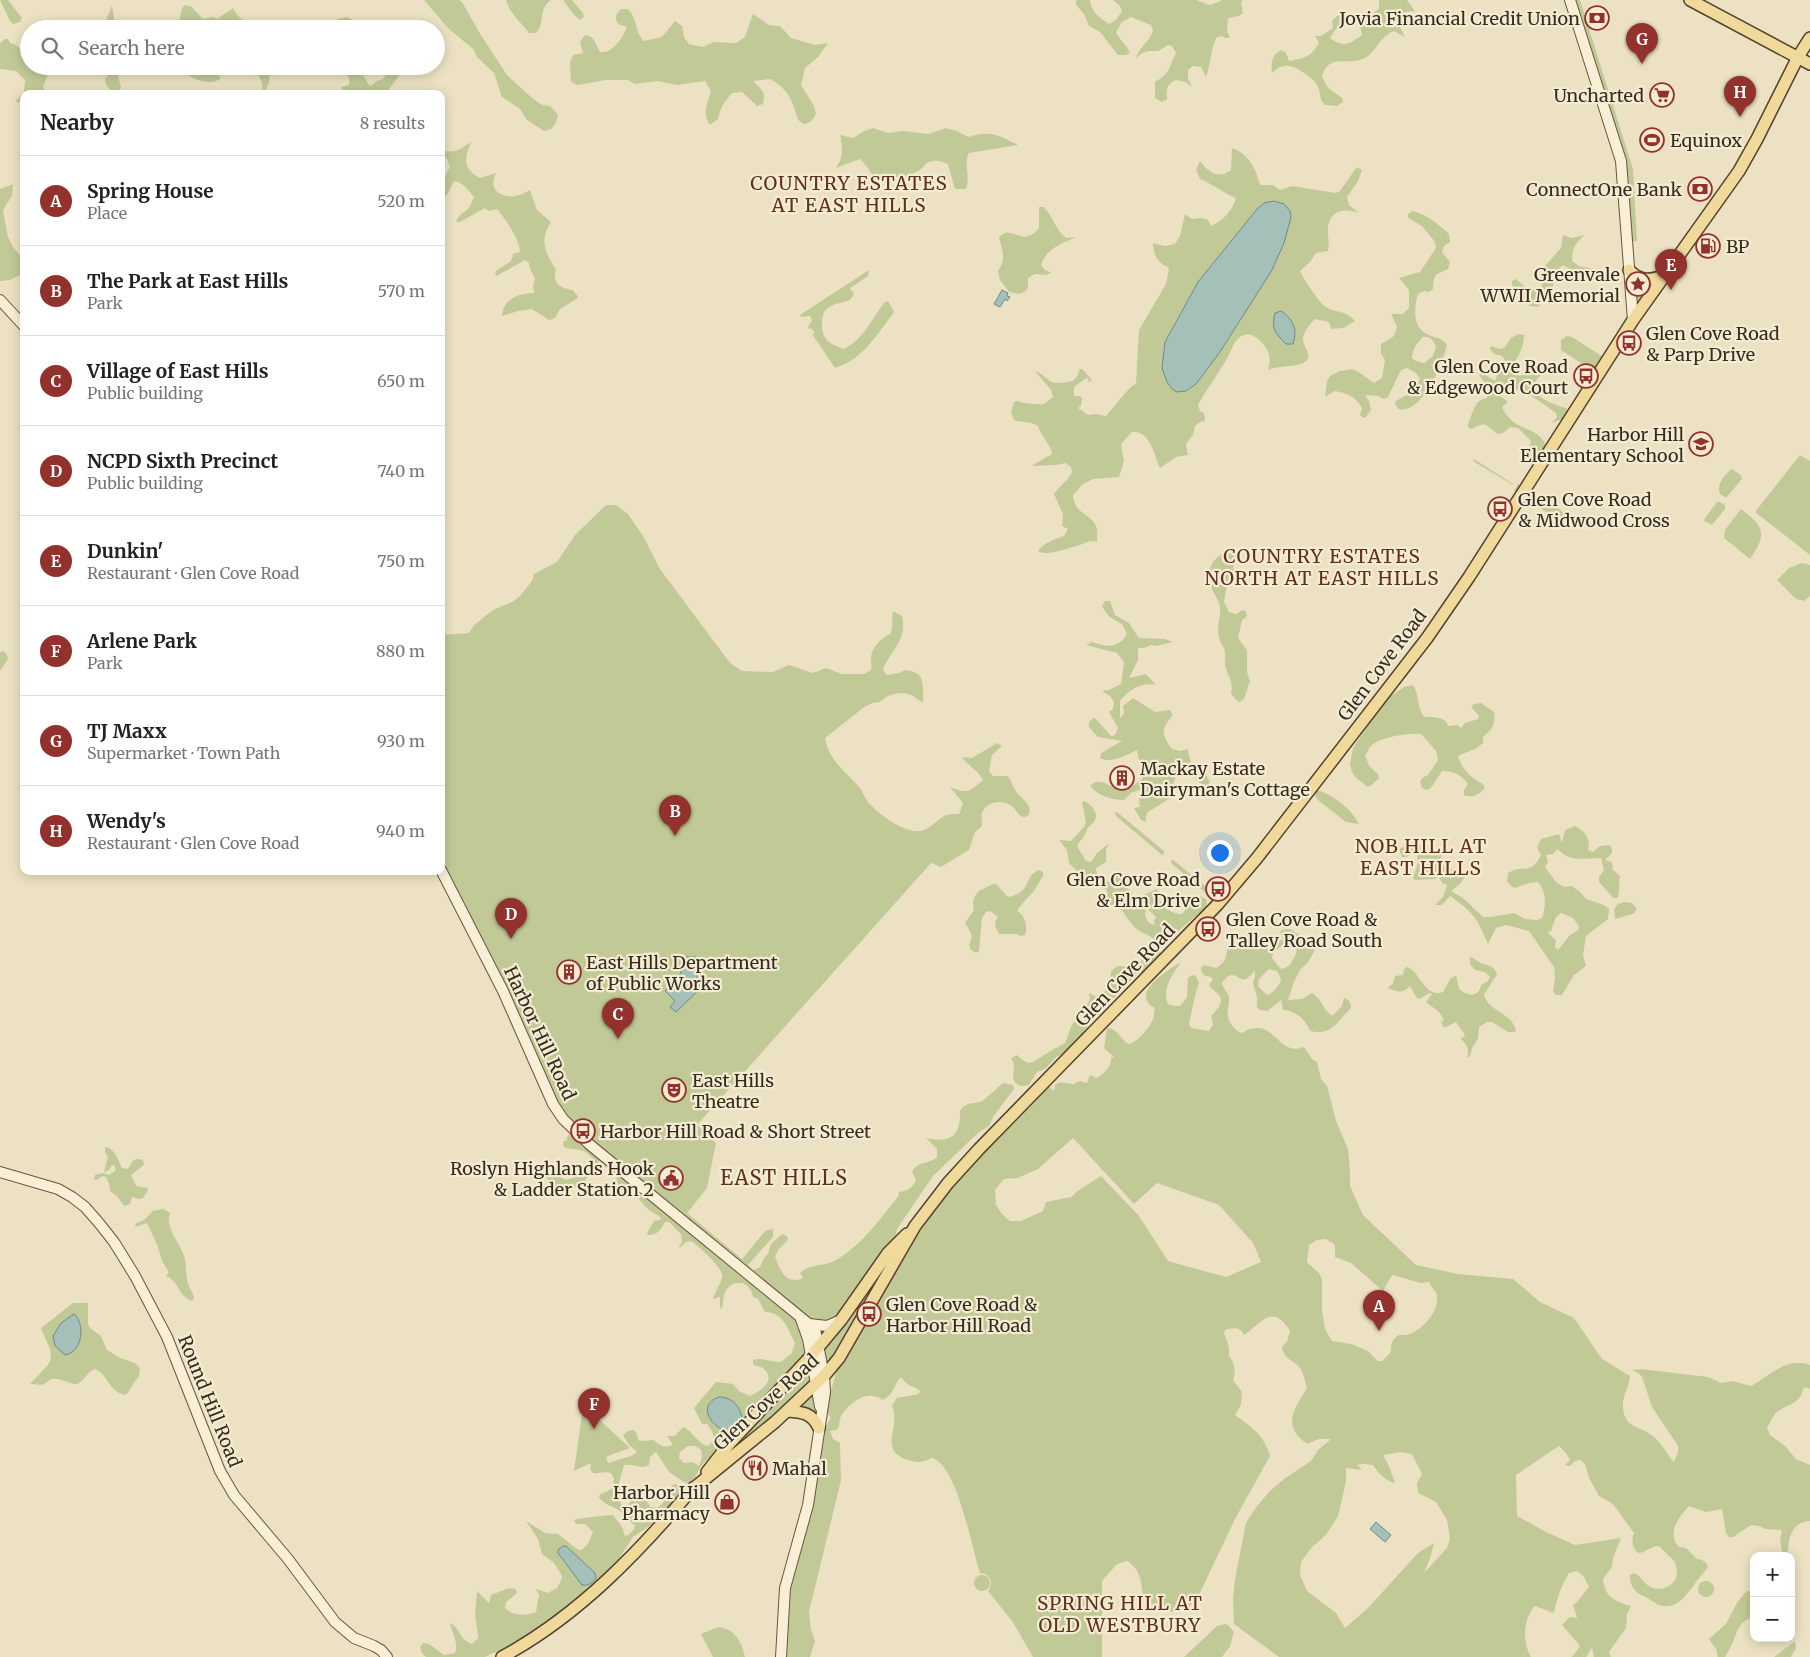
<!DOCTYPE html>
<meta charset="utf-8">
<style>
body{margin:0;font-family:Merriweather,serif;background:#f6f6f6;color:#222}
.controls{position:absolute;right:15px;bottom:15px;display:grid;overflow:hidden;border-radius:10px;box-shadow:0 2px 12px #0003}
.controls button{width:45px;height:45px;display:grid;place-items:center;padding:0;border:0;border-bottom:1px solid #e0e0e0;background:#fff;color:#222;font:25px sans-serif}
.you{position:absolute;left:1219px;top:852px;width:18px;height:18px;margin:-12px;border:4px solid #fff;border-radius:50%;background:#1a73e8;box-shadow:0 0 0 8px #1a73e833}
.badge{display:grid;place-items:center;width:32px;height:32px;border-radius:50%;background:#93312c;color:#fff;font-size:16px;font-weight:700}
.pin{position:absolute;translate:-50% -41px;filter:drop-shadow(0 1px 2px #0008)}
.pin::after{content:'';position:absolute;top:26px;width:18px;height:15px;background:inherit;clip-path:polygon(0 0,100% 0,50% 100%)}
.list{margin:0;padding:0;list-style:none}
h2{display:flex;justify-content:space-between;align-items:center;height:65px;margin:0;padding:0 20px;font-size:21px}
h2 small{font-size:16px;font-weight:400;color:#767676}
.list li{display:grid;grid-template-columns:32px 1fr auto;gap:15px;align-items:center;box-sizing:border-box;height:90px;padding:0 20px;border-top:1px solid #e0e0e0}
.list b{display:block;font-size:19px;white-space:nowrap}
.list p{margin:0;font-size:16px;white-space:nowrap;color:#767676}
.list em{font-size:16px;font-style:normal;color:#767676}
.icon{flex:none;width:28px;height:28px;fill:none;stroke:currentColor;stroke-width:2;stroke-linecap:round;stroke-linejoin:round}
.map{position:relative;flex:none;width:1810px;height:1657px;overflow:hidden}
.search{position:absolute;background:#fff;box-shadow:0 2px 12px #0003;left:20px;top:20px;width:425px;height:55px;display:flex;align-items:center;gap:12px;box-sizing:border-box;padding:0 18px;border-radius:28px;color:#767676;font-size:19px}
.panel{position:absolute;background:#fff;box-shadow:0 2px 12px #0003;left:20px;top:90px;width:425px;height:785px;border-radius:10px}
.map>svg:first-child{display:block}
.green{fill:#c1ca97;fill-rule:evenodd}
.water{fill:#a5bfb9;stroke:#6c8d87}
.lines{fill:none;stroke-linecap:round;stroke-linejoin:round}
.secondary-casing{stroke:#68553d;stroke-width:12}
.primary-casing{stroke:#54422e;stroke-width:14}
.secondary{stroke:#f8efd6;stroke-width:10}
.primary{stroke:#efd99b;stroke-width:11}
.labels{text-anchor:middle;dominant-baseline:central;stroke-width:4.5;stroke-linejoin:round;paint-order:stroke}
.poi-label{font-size:18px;fill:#362b1e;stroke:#f4ecd2;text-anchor:start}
.street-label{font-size:18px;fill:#362b1e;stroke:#f4ecd2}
.neighbourhood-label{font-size:19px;letter-spacing:1px;fill:#61301f;stroke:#f4ecd2}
.quarter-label{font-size:20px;letter-spacing:1px;fill:#61301f;stroke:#f4ecd2}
</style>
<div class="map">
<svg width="1810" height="1657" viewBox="0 0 1810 1657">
<rect width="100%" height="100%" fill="#ece2c3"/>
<g class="green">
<path d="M0,0H8L22,18L20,22L13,24L10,21Z"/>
<path d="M424,0H459L462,2L479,32L507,75L531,97L542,105L550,106L558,115L556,123L551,129L544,131L527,120L520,109L502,97L494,73L477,57L473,49L448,28Z"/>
<path d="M506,0H551C537,10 546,23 536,33H529C521,22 510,14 506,0Z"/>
<path d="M563,0H572L583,13L584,17L580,20L574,15Z"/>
<path d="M1076,0H1090C1091,12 1099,17 1109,24L1116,20L1122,11L1120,6L1113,0H1196L1210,5L1223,0H1243L1241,3L1243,13L1239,16L1228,18L1227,31L1230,38H1225L1222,36L1217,37C1210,49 1211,64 1206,77L1201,67L1193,66L1188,70V78L1192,87C1179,75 1164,79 1167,99L1162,102L1155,98V82C1171,73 1168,68 1176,53L1172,46L1168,45L1158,51H1149L1142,53L1136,58C1138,49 1149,42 1153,31L1151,25L1131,17L1122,22L1116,32C1119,39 1126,44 1130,52L1126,55H1118L1100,32L1089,26L1084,14L1076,5Z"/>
<path d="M1379,0H1407L1415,11L1405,12L1400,17V27L1405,37L1394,31C1379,37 1377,51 1365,58C1347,67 1330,52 1322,76C1329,92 1331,89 1342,98L1343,102L1337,106L1325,105C1319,100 1321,94 1318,87C1315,80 1309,77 1304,73C1292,65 1283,62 1272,73C1271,63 1271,56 1281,50L1286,53L1289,61C1304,58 1311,57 1319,43L1315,36H1321L1333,28L1332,21L1337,16L1343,15L1345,18L1343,24L1335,30L1330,38C1344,48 1349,44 1362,35L1360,26L1365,18L1379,9Z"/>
<path d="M1570,0H1580L1633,169L1637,241L1627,242L1622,173Z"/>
<path d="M112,5L116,29H99L104,26Z"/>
<path d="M185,5L192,7L203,19L214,17L217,19L233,8C238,19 249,26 261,29H167L180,19L182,8Z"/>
<path d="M621,9H628C638,20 635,33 644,41L662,37L675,21L682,26L684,37L689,44L703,47L714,42L736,43L745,37L753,14L769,25L780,26L791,38L815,45L828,43L818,57L805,68L801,85L814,106L816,114L811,122L804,124L798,120C792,99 789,90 770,79L753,81C762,90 766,92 763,104L757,106L742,92L732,93C725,101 720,108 718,119L710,125C702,115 707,103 711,92L705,81L677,85L657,81L635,84L628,80H606L578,85L571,82L570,62L573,55L583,53L580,42L585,35L590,36L594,40L600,52C614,53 622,38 627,27L618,24C614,17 616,14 621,9Z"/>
<path d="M347,17L363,25L366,29H330C334,20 338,18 347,17Z"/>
<path d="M5,39H8L10,43C20,45 29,56 29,66H32L37,73L48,74L43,87L46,94H24V102H15L24,92L25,80L16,71L0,69V43Z"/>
<path d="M116,66H127L122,69L118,76L121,87L119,90L112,92L106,85L105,79Z"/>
<path d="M186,66C198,66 220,62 220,79C212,85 194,81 187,73Z"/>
<path d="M255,66H266C272,77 270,84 263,93L262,83Z"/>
<path d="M336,66H359C361,74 366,80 370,86L377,81L383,79L390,70L395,66H408V68L404,73L400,72L396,80L385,94H345L341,87L349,85C352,76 343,71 336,66Z"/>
<path d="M873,128L888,133L903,131L929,134L946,128L957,131L968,137C989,130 999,135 1018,145L969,153C963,164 971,177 966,189H955L948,164C942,162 936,159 929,162C925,163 923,168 920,170C909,177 898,179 886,176L881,183C871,176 869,167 860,159L836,168C844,156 843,149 840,135L853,138L864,131Z"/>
<path d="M471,142C464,158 463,169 480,178L496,173C490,184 494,194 507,196C516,198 524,193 530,190L537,210L551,222C539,240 545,253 556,269C552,284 560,288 573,290L577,295L578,298L560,309L555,318L549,320L532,309L518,311L502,316C503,299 519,293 534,293L533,286L535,278L530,269L529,263L525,260L500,274L497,276L495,274L496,271L511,261L513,254L520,252C520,239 505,219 497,209L489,211L485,208L460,222H456L458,217L469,208L474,197C468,190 464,183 454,181L448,193L441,201V184L450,167L447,159L441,154V149C453,155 461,149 471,142Z"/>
<path d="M1232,148C1249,154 1256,169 1260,185H1273L1280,190L1292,186L1336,193L1340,191L1356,168L1357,167L1362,170L1358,181L1347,197L1349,205L1359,213C1345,208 1331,209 1328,227C1327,235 1330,240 1328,251L1316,253L1310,262L1300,271C1303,278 1320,304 1326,307C1336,313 1348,311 1355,321L1343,328L1331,329L1329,322L1315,319C1310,324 1303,332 1303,339C1303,347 1313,355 1306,361C1299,368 1278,365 1268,370C1271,358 1270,351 1261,342C1256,336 1249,332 1241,336C1232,342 1231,354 1225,362C1216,377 1206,390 1198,405L1200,411L1204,413L1205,421L1200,422L1195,426L1193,435L1186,444L1188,455L1176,457L1160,468C1154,456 1151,430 1132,432L1121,444L1124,461L1119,477L1093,479L1083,484L1073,495C1074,514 1090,513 1096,526C1098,531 1097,537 1097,542C1088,539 1085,544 1077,546C1067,548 1047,557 1038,551C1043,543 1055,539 1064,536L1068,529L1062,526L1063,514L1054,494C1060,485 1070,479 1072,472L1071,467L1065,463L1057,465L1031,466L1052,454C1051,445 1041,436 1038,426C1029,420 1023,424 1014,420L1011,412L1014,402L1017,401C1025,404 1034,404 1044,404L1053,397L1051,390L1035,371C1042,373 1046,379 1052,382C1059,384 1067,382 1073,381L1078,375L1079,369H1082L1092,380L1088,383L1089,380L1086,378L1074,387V396H1080L1082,399L1081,406L1078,408L1088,415L1096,414L1106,416C1116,405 1124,392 1136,383L1139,330L1166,284L1169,268C1157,262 1154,256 1153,243L1165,246L1175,244L1180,236L1185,214L1192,219L1201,218L1208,220L1211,226C1223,221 1233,210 1236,198C1223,193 1213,184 1200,179L1196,170L1200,161C1208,172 1218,180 1231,170Z"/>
<path d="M13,184L12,196L3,210L8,237L13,247L24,260V273L10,280L1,281H0V189Z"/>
<path d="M1039,207H1044C1053,217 1055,229 1066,238L1076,237C1061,244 1047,248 1041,265L1044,269L1051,273L1046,275L1035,274L1028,278V286L1026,291L1019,294L1009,292L1000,280L998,271C1006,259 1003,251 999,238C1006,228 1014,235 1025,237L1033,234L1039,228Z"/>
<path d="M1413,211C1428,215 1438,224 1449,234L1450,242L1444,246L1442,252L1450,262L1448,269L1437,274L1434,278L1433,289L1429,292L1424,291L1418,294C1414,307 1412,327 1427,334C1435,339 1441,336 1447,345C1443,363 1425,405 1406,409C1399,411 1396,408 1395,402C1408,392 1413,398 1420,379L1416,373L1407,368L1401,370L1388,397L1384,399L1378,396L1365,395L1369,401L1371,410L1366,417L1363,418L1360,415L1362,408C1355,396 1348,394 1335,391L1325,397L1327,381L1330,376L1340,371L1352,369L1357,371L1374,383L1382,378L1385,360L1381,354V344L1394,336L1397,327L1391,314H1403L1409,308V290L1399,278L1420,272L1436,248L1435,242L1422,226L1408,218V214ZM1423,337C1430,336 1434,341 1436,347L1433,356L1424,363L1416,361L1412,358C1412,350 1417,343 1423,337Z"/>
<path d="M1563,235L1571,238L1585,235C1576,242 1572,248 1572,261L1579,266L1599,270L1591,273H1577L1563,265C1553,272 1557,281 1551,290C1548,296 1543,302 1538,307L1530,306C1524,298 1517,293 1512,285V281L1516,279L1525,287L1540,291L1543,282V268L1561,248Z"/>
<path d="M869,270L868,276L850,288L854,294L850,300C843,303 835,303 828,308C823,312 823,316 822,322C821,339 829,344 844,349C864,339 872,318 885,302L888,301L894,312C877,334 863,360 835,368L812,334L815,333L811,328L809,329L808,327L812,320L810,316L801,317L800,315Z"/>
<path d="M1633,274L1658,278L1633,320Z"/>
<path d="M1518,334L1524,335C1524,347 1519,355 1513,365L1517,374L1520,376L1551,362L1552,364C1551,371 1543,373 1538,378C1524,395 1555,405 1566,408L1569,414L1565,418L1552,423L1557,417L1556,413C1541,403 1518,381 1499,392L1500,396L1507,401V403L1502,407C1513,433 1539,425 1546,446L1541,460L1534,461L1528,456L1531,441L1518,428L1510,427L1503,433L1498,434C1483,424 1489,421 1471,429L1468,427C1468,422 1475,405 1478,402C1480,400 1484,399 1487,398L1488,387L1479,375L1481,372L1495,381L1499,370L1504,365L1505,360L1502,356C1496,354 1492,355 1490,348L1492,346L1499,349L1504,348L1511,338Z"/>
<path d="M1567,336L1572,337L1608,360L1599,375L1561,350V340Z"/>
<path d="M1800,455L1810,461V555L1755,512Z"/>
<path d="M1474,459L1513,484V485L1473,461Z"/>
<path d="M1732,469L1741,475L1742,479L1726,498L1720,494C1716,485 1724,475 1732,469Z"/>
<path d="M1518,484L1562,511L1565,519H1557L1514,491Z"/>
<path d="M1717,502H1720L1725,505V509L1712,525L1704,521L1705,518Z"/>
<path d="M606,505H616L628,514L643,536L660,569L730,663L742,671L773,672L789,665L813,673L826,668L842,674H864L871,670C872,666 871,662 871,657C872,647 882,637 890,634C894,627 891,619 893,611L902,616C908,640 891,649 883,670L887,675L899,673L905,670C920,672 923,676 923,691C923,696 924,698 923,703C919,701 917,698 913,696C902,690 888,694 880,702L872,703L863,708L825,738C828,760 847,773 860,788C863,793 865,798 868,802C879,814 897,828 914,831C926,833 935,822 944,816C948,814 955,814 959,814L963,803L950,787C968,794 969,792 983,780C978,770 968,766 962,757L972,758L997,743L1002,746L992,755L989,771L993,776H1008C1012,781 1012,786 1016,791C1021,800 1033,803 1029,815C1026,817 1025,818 1021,816C1017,814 1015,807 1010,805C1001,799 986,802 982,813C981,817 982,822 982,826L975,832L969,850L941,867L931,863L697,1125L716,1143L707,1188L687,1213L742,1259L765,1231L773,1229V1237L748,1265L753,1270L760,1267L764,1258L768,1254L771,1244L782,1234L787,1236L788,1240L779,1249L775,1256C779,1269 786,1286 803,1278L800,1273C810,1263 824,1267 836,1260C862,1245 879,1220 898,1197L899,1192C907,1191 913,1188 916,1180L912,1172C917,1161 930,1164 937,1157V1149L926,1138C946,1142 958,1140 960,1118C960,1113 959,1111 963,1107C969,1102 975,1104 982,1101C987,1098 998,1087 1003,1083L1013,1085L1014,1089L993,1117L989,1126L979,1132L933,1176L897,1229L894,1244L1044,1082L1054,1091L1055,1085C1061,1080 1066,1084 1073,1084L1080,1081L1087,1083L1090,1075L1096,1078C1103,1075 1112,1066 1111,1058L1114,1057L1104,1048L1107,1028C1118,1028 1120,1040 1129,1044C1138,1042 1152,1025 1154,1016C1154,1013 1154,1010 1155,1008C1128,994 1169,969 1181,962C1173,974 1161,989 1168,1004L1174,1006H1180L1187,997L1188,978L1192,975L1196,976L1199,983C1194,997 1192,1011 1189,1024L1191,1028L1209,1031L1213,1025L1211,1016C1216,1011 1226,1001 1218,994C1214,990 1212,990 1209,985L1213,979L1211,977L1205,976L1201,971V967L1204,965L1216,968C1230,959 1223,957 1229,947C1232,943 1236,944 1240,941C1243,939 1246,934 1248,932C1255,934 1257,941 1263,945L1264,940L1267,937L1283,940L1280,932L1282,930L1290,929L1301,936L1304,948L1314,949L1315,950L1308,962L1300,970L1294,982L1288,1000L1302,999L1312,993C1322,999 1323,1010 1332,1016L1342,1006L1344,998C1350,1000 1351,1003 1351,1008C1336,1022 1333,1036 1310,1031C1305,1019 1296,1011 1283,1010L1281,1000L1268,1011L1260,1010L1257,1007V997L1253,983L1255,977V970C1253,973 1249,977 1246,979C1237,982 1234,966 1222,983C1223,989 1228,992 1229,997C1230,1002 1228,1005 1228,1010C1226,1019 1233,1029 1241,1033C1246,1031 1250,1028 1256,1028C1277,1027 1280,1056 1304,1047L1312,1059L1317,1062L1321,1079L1327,1086L1336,1121L1348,1149L1350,1170V1186L1363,1215L1416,1265L1458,1274L1513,1279L1540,1302L1574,1318L1602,1359L1630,1376C1630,1386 1622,1396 1623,1406C1624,1430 1641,1425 1654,1437C1662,1444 1667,1454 1674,1462L1678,1452V1446L1652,1407L1642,1377L1638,1373L1632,1370L1641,1369L1708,1377L1721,1383L1733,1381L1751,1386C1769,1376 1787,1356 1810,1365V1389L1806,1387L1803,1389C1801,1404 1785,1405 1776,1413C1772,1417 1770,1423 1767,1428L1770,1435L1785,1446L1796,1459L1810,1465V1521C1791,1522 1788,1539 1788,1556H1783L1780,1540L1782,1530L1766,1529L1759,1526L1751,1525L1733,1537H1729L1726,1533L1722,1509L1706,1512L1689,1506C1679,1517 1666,1533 1679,1547L1686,1548L1697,1559C1703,1559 1705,1562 1708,1566C1705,1573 1700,1576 1696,1582C1689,1592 1679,1608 1664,1606C1655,1605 1651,1599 1643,1596C1635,1593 1629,1584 1630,1575L1634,1573C1641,1576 1643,1582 1649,1586C1658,1592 1672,1588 1676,1578C1678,1573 1676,1567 1675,1562L1659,1546C1650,1546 1646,1553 1638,1553C1632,1547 1631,1541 1634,1533L1613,1504L1599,1496L1589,1478L1585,1464L1580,1460L1575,1461L1570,1466L1565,1465L1570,1460L1566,1453L1559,1446L1516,1475L1517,1516L1546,1532L1575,1545L1621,1538L1613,1558L1612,1567L1603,1579C1605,1597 1614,1601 1631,1606L1627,1614L1626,1628L1609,1652L1611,1657H1594L1592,1648L1586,1657H1572L1580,1646L1562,1625L1570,1617L1577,1618L1573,1605L1577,1602L1589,1587L1584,1577L1577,1571L1569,1573C1561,1586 1557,1598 1554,1613L1535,1606C1523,1619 1522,1642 1531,1657H1279L1234,1624L1233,1598L1235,1579L1246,1523L1257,1506L1270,1491L1284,1479L1311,1461L1318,1450L1331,1439H1319L1307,1444C1281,1425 1294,1410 1307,1388C1305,1382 1304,1374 1300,1368C1294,1360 1284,1360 1282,1347L1287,1342L1290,1331C1272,1302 1261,1324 1244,1335C1240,1326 1232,1328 1225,1330L1224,1333L1229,1347V1356C1235,1364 1236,1371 1233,1380L1242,1392L1241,1405L1235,1415C1252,1427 1264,1435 1270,1456L1235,1519L1198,1597L1189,1607L1175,1612L1159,1611L1143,1596C1141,1581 1141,1570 1127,1561L1117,1564L1102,1581V1657H1033L1012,1621L988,1591C994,1583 991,1574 980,1573C972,1550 957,1462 931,1458C923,1463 917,1463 908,1460C887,1454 891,1440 894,1425C895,1418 894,1412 892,1405L897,1398L919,1394L920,1391C912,1384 908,1388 901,1377C894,1384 894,1395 883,1400C878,1397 873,1395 867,1396C858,1397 843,1409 840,1419C839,1423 840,1426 837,1430L830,1431L833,1439L840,1443L841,1480L809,1612L811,1630L815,1641L810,1657H785L787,1599L824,1428L831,1418L826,1412C827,1396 835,1383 837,1367L824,1379L816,1422L787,1411L689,1492L726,1448C719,1453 707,1458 702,1465C696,1473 696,1481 685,1483L669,1472L656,1452L650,1457L649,1465C640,1470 634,1463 624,1465L619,1483L621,1490L618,1496L621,1504L626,1507L636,1496L641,1495L651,1507L657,1508C666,1502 668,1495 672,1485L677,1484L682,1492L680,1497L658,1520L633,1537L620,1557L610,1577L538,1630C525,1634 517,1644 505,1649C497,1652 492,1653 485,1657H426L422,1653L420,1647L423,1643L429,1644L444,1655L455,1653C459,1642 452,1634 450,1623C462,1629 457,1638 472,1644L478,1638V1635L475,1615L477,1591L489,1603L491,1595L509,1588L515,1589L517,1592L515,1595L506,1602L505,1608C512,1616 527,1616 536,1612L539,1595L536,1589L548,1593L557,1588L562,1578L561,1574L554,1563L542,1554L538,1539L526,1521L545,1533L558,1534L577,1549L581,1550L588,1544L593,1532L585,1524H576L574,1520C578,1518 609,1515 613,1515L622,1527L625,1536C631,1534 634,1531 635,1525C628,1521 625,1516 620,1511C613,1506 604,1505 599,1497L600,1494L606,1492L612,1488L614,1479L611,1473C605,1471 599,1474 593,1473L590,1469L591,1463L574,1471L584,1400L603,1423L630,1448L608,1456L606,1458L608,1463L631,1456L637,1452L629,1445L623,1435L628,1431L633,1430L636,1432L639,1441L654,1440C659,1446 666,1448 673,1445L667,1436H675L683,1427C693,1431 696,1442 707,1446C718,1441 713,1431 707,1424H702L694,1408L716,1382L733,1384L739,1391L750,1396C759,1392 777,1381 764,1369C761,1366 757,1367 753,1364V1360C762,1357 772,1362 781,1362L792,1353L795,1343C788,1329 783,1312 765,1312L758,1299L753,1297C749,1274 721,1280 723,1306L720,1309V1297L713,1299C715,1291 721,1284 722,1277C724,1268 698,1246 691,1241L686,1242L678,1249L682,1242L681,1234L669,1222H665C661,1229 657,1236 648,1235L647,1233L654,1221L660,1220L661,1218C657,1214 652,1213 648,1209C639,1202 637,1190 623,1192L619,1189L616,1177L600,1161C592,1165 592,1170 588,1177C582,1186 570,1190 560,1192C555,1185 548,1181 543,1174L545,1170L550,1166L555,1167L558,1175L565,1180C574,1179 580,1173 588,1170L593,1161C588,1148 576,1150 565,1148L563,1145V1142L568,1139L566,1138L571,1132L548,1095L441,871V635L469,633L474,625L493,610L512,602L519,597L532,581L534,574L557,562L575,535ZM1286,942L1293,944L1297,952L1290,965L1283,969L1280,968L1272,958L1273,953ZM1269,969L1277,971L1281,979C1280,985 1273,994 1267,995L1258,986L1259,979ZM1073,1138L1134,1204L1157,1183L1219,1205L1253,1243L1261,1262L1226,1277L1168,1261L1139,1216L1101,1176L1079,1190L1071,1197L1046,1202L1043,1211L1021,1221H1010L1002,1214L996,1205L995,1190L1004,1179L1018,1178L1038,1169ZM1326,1239L1335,1245V1257L1351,1263L1383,1291L1392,1275L1421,1283L1429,1282C1431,1287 1436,1291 1437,1295C1439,1312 1424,1328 1410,1334C1404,1336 1399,1333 1395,1338C1391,1342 1391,1347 1391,1352L1382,1361H1378L1368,1351L1351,1344L1332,1341L1325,1329L1322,1310V1279L1319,1273L1307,1262L1309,1245L1317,1240ZM688,1446H696L701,1450L702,1457L699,1466L693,1462L684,1463L679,1458L680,1452ZM1401,1452L1412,1454L1422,1474L1417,1483L1418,1493L1436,1502L1447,1520L1450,1539L1447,1548L1424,1573L1430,1558L1434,1543L1418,1553L1368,1608L1345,1628L1336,1613L1307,1591L1300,1575L1301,1562L1312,1547L1326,1535L1338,1516L1346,1482V1468L1362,1470L1357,1465L1363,1464L1373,1465C1379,1474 1384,1480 1395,1483L1389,1466L1383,1455Z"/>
<path d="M1741,509C1765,527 1767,534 1750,559L1724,538L1725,530Z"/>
<path d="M1227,552L1234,556L1235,561L1233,568L1237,574L1228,579L1224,602L1229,612L1236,614L1242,610L1246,611L1247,616L1242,620L1238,638L1247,650V672L1250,681L1244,699L1240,702L1236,700L1231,693C1234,678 1226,676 1225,663C1225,658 1226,654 1224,648C1222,645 1220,642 1219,638C1216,627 1221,617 1220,607C1219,600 1213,593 1211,586C1206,570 1212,557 1227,552Z"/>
<path d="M1802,563L1810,565V596L1804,601L1796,599L1777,580L1789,568Z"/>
<path d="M1105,601H1110L1115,615L1129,623L1139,638L1165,639L1173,642L1156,646L1151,645L1144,648H1138V660L1129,678L1146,674L1156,685C1142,682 1130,689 1120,701V718L1124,714L1123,706L1133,698L1155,712L1170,710L1173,715C1161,729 1161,734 1172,749L1181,751L1188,749C1188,755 1191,759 1191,766C1201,767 1206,773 1210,782L1207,786L1200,783L1188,769L1176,776L1172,788V797L1148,812L1146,816V822L1141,820L1134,808L1140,807L1139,799L1141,795L1139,790L1131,793L1124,800C1112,800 1098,796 1090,786C1099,776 1109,786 1120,790L1130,788L1142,779C1143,769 1138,760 1137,750C1127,755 1111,764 1100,758L1101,753L1122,741L1098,737L1089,727V722L1093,718L1096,719L1111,736L1115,735L1118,728L1109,712L1113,709L1114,702L1110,696L1102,691L1109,690L1121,684L1124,662L1117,653L1086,645L1092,642C1107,647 1118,649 1127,634L1122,624C1112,619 1107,616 1102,606Z"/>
<path d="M3,651L6,653L8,659L0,671V652Z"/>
<path d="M1413,685C1420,696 1416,705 1424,717C1432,717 1446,716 1448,726L1457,725L1461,728L1465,723L1478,719L1479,716L1471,707L1474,704L1481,703L1494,712C1496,723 1492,730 1483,737V743L1477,748L1458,756C1461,766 1467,774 1476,780C1480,783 1482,782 1485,787C1482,794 1471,799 1464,795V790L1468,784C1461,774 1453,771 1442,771L1431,788L1427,790L1422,788L1420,782L1422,778L1428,775L1438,760L1436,751L1421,734C1409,733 1380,737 1371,746C1369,748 1367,753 1365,756L1370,767L1378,774L1379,778L1372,785L1368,787L1356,778L1352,772L1350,764L1353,748L1386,699L1404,687Z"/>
<path d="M1309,788C1330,792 1349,806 1359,824L1346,822L1318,800Z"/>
<path d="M1084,801C1091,804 1099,813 1095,820C1093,824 1089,826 1087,829C1084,838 1082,838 1077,846L1086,861L1091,862L1097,853L1110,843L1106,849V862L1096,868C1096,875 1102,879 1108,882L1122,872L1124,883L1133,895H1144L1157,889L1159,892C1158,905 1170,914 1182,914L1195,898L1200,896L1207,900L1206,907L1160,947V957L1145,973L1138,971L1130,981L1123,987L1116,996L1093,1019L1070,1051L1056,1057L1045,1069L1037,1072L1029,1085C1022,1087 1016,1086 1013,1079L1014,1065L1011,1058L1017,1055C1029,1067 1032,1063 1044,1055C1050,1051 1058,1047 1065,1043C1071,1031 1069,1018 1087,1018L1084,1010L1090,999L1089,993L1095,996L1103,993L1110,987L1111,971L1118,966L1134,967L1139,964L1143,959V948L1155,941C1151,935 1144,934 1138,930C1130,925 1125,912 1117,905H1110L1102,910L1099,908L1098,901L1104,899L1108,894L1106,889L1093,882L1078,886L1079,881L1078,872L1069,863L1067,850L1059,840L1071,841L1084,827L1086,822L1082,802ZM1146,908L1156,917L1154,921L1155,925L1149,923L1145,916Z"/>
<path d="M1117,812L1164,851V854L1162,855L1116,816L1115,813Z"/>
<path d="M1575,826C1585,831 1591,839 1588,850L1593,852L1600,846L1610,845L1612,848V853L1605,860L1611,862L1613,866L1612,869L1620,876C1618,883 1621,892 1617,898H1613L1599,882V877L1604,870L1601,858C1587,858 1569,863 1558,849L1553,854L1546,855L1548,862L1545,867L1556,882L1564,887L1572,886L1580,892L1586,899L1604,905L1609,909L1608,919L1586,936L1583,955L1586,966L1574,975L1562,995H1556L1553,991L1555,978L1554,967L1529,931L1506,925L1496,928L1488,944C1477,918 1473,912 1450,896L1442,905H1435L1443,897L1447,885L1442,883L1439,877L1434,879L1415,880L1413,878L1418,863L1417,855L1414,853L1406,857H1402L1399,849L1414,841L1419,843L1423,849L1432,850L1434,853H1441L1442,855L1440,860L1441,864L1454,870L1456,873L1469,870L1461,883L1451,891L1463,898L1483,917H1491L1514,913L1525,919L1537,920L1542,918C1546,906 1547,892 1538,882L1529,883L1515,888L1511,886L1507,881L1508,873C1524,863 1530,877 1541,855L1537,848L1541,839L1559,834L1562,843L1565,830ZM1561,913L1573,918L1579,926L1578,930L1570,935L1558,950L1555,947L1556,940L1547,932L1551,931L1556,917Z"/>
<path d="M1172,859L1211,891V894L1208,895L1171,863Z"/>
<path d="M1039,870L1043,872V877C1039,881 1037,886 1034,891C1028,898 1022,903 1017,911C1025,915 1028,927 1025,935L1020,936L1017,934H999L995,926L996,920L998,917L990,911L986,912L982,918L979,951L976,953L971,950L969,945C974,935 970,931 965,923L974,910C972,901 973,897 980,890C986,889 989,884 996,884L1008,897C1034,891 1022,877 1039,870Z"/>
<path d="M1624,902L1632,903L1637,909L1633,914L1615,919L1614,909L1618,904Z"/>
<path d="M1470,957C1474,958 1477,961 1481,963C1490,966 1495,966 1497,975C1491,981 1490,988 1484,994C1487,1011 1511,1012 1516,1030L1515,1032H1508L1492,1022H1487L1479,1027L1478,1039L1472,1048L1470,1056L1467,1058C1470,1049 1467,1045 1460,1038L1464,1037L1465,1035L1456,1022L1446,1027H1443L1441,1022L1444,1020L1439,1012L1426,1002L1432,994L1430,993L1419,999L1416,997L1410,986C1403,994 1397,992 1388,988L1393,983L1395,976L1403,975L1404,969L1407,967C1421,972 1424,998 1443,992L1451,978L1456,976C1458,980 1457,984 1459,988C1463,994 1473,997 1478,992C1479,992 1481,986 1481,985L1488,981L1490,977L1485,972L1475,970L1470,964Z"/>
<path d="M105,1147C115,1148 118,1160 122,1168L128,1169C132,1162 134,1157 143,1160L144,1165L131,1175L136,1186L148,1188V1190L143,1198L139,1199L132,1197L130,1204L124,1206L117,1196L110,1191L109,1183L106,1177L103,1176L96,1180L94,1179L95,1175L102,1173L109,1175L116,1170L114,1165H112L109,1170L104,1172L108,1157L105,1152Z"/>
<path d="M163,1209L170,1213C165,1229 179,1241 184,1256C187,1265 185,1275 188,1283C189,1288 193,1292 194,1298L192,1301C179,1297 179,1281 166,1276L169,1272L162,1261L158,1247L147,1223L135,1227L136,1223L144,1220L153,1211Z"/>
<path d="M73,1303H88V1324L90,1328L101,1336L107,1350L120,1358L135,1363L140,1369L139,1376C133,1382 131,1391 125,1395C108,1391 109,1375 95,1369C87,1372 82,1384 76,1384C69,1384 60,1377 52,1379C49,1380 46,1383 42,1385L30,1384L48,1365L51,1359L50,1349L41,1328Z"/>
<circle cx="982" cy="1583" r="8"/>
<circle cx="1706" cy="1589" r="8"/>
<path d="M1747,1591L1754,1592V1617C1740,1620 1738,1630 1733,1642C1731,1647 1728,1652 1725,1657H1718L1716,1649L1709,1639L1726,1624L1738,1601Z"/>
<path d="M1225,1624L1228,1625L1234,1632L1230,1646L1222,1657H1184L1217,1626Z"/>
<path d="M718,1627C735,1629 741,1641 745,1657H713L701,1634Z"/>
<path d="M1795,1641L1796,1648L1791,1657H1774Z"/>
</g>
<g class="water">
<path d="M1274,201L1284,204L1290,211L1291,217L1284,243L1272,270L1220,352L1196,384L1186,391L1177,392L1172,389L1167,382L1162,368L1165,342L1198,282L1257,209L1264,203Z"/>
<path d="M1002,290L1008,293L1007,296L1010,297L1007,301L1005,299L1000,307L994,304Z"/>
<path d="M1281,311C1293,319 1298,329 1293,344H1286C1275,333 1271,329 1275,313Z"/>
<path d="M682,957H696L697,981L700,984H706V990L700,989L676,1012L670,1007L675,1001L665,991L681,973Z"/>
<path d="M74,1314C86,1324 82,1353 65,1355L55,1346L53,1336L61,1323Z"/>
<path d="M719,1397C733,1397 742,1408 742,1421L735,1432C716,1434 693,1406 719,1397Z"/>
<path d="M1376,1522L1391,1535L1385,1542L1370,1529Z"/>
<path d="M563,1546H566L595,1573L596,1578C592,1583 589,1586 582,1585L558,1553V1550Z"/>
</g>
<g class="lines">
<g class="secondary-casing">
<g id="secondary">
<path d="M1570,0L1621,161L1633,320"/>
<path d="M0,300L24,326"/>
<path d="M441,870L503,991L553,1104L563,1119L589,1144L815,1329L824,1376L825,1392L808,1505L785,1588L781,1657"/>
<path d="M0,1172L58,1189L72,1197L85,1207L99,1223L114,1242L135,1276L167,1337L220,1471L234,1495L288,1559L335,1622L354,1638L374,1646L381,1650L387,1657"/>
<path d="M801,1319L808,1339L820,1407"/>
<path d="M809,1324L827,1326L841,1320"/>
</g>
</g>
<g class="primary-casing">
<g id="primary">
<path d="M1690,0L1810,64"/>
<path d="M1629,270C1640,282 1650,281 1665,275"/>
<path d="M787,1411C803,1412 812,1413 819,1428"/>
<path d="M707,1472L729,1444L811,1356L841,1320L888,1253L907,1234"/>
<path d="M689,1492L775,1422L824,1376L839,1358L915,1226L948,1183L979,1149L1218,904L1257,858L1427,638L1469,577L1633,320L1739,171L1757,139L1798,57L1810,38"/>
<path d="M502,1657C578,1616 638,1553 693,1488"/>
</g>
</g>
<use href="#secondary" class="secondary"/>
<use href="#primary" class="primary"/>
</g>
<defs>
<g id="bank-ring" transform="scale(1.25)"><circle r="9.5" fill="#f4ecd2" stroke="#93312c" stroke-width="1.5"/><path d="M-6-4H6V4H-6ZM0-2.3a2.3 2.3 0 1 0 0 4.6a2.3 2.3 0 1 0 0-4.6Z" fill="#93312c"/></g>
<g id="supermarket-ring" transform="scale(1.25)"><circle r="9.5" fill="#f4ecd2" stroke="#93312c" stroke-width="1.5"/><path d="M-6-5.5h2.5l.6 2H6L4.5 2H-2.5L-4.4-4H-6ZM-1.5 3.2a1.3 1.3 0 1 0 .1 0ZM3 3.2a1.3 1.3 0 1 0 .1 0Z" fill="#93312c"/></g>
<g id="stadium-ring" transform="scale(1.25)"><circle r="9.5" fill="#f4ecd2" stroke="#93312c" stroke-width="1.5"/><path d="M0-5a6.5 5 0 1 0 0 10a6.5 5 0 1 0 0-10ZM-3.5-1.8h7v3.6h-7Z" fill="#93312c"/></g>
<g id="fuel-ring" transform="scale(1.25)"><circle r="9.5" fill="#f4ecd2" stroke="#93312c" stroke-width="1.5"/><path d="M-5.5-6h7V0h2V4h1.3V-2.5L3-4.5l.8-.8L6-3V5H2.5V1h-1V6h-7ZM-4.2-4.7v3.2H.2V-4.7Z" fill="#93312c"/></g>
<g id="sight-ring" transform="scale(1.25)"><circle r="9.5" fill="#f4ecd2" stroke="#93312c" stroke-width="1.5"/><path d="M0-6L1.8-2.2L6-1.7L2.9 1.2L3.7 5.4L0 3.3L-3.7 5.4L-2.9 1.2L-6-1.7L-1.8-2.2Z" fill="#93312c"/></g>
<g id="bus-ring" transform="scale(1.25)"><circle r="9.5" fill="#f4ecd2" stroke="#93312c" stroke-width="1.5"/><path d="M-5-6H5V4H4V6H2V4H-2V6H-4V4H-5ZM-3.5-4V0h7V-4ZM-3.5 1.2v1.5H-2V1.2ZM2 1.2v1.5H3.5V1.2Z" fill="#93312c"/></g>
<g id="school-ring" transform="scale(1.25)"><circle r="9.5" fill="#f4ecd2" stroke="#93312c" stroke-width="1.5"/><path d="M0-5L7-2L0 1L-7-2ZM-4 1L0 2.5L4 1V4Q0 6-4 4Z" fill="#93312c"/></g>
<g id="building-ring" transform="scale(1.25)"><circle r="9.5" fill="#f4ecd2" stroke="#93312c" stroke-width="1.5"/><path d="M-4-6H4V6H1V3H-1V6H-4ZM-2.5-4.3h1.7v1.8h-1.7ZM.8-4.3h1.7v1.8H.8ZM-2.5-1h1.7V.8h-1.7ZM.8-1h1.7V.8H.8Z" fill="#93312c"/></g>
<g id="theatre-ring" transform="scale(1.25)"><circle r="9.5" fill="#f4ecd2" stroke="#93312c" stroke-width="1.5"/><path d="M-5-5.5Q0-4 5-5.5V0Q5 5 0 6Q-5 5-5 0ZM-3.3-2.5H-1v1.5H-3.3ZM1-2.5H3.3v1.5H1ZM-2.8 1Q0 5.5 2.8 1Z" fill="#93312c"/></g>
<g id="civic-ring" transform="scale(1.25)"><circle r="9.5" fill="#f4ecd2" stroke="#93312c" stroke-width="1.5"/><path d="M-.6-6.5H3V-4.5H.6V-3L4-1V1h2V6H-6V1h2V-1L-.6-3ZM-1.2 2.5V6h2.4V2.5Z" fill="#93312c"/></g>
<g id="restaurant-ring" transform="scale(1.25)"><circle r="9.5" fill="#f4ecd2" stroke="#93312c" stroke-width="1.5"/><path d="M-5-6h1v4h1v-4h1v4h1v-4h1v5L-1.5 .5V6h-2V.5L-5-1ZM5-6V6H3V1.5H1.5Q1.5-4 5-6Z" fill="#93312c"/></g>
<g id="shop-ring" transform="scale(1.25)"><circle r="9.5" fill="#f4ecd2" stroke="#93312c" stroke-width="1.5"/><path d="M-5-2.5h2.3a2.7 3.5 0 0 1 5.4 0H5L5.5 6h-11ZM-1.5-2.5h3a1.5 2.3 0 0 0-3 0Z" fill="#93312c"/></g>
</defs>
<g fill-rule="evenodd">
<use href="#bank-ring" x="1597" y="18"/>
<use href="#supermarket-ring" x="1662" y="95"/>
<use href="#stadium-ring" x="1652" y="140"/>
<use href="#bank-ring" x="1700" y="189"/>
<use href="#fuel-ring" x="1708" y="246"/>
<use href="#sight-ring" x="1638" y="284"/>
<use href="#bus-ring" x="1629" y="343"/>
<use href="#bus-ring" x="1586" y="376"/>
<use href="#school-ring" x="1701" y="444"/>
<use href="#bus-ring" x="1500" y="509"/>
<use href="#building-ring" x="1122" y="778"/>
<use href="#bus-ring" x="1218" y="889"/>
<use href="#bus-ring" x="1208" y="929"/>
<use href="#building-ring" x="569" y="972"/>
<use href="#theatre-ring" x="674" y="1090"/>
<use href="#bus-ring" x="583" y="1131"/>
<use href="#civic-ring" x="671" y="1178"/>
<use href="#bus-ring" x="869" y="1314"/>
<use href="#restaurant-ring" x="755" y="1468"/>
<use href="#shop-ring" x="727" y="1502"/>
</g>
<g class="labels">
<g class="poi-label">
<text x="1580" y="18" text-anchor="end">Jovia Financial Credit Union</text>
<text x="1644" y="95" text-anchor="end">Uncharted</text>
<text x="1670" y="140">Equinox</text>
<text x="1682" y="189" text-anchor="end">ConnectOne Bank</text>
<text x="1726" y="246">BP</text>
<text x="1620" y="274" text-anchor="end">Greenvale<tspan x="1620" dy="21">WWII Memorial</tspan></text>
<text x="1646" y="333">Glen Cove Road<tspan x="1646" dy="21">&amp; Parp Drive</tspan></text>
<text x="1568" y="366" text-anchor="end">Glen Cove Road<tspan x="1568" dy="21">&amp; Edgewood Court</tspan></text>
<text x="1684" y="434" text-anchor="end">Harbor Hill<tspan x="1684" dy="21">Elementary School</tspan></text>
<text x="1518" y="499">Glen Cove Road<tspan x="1518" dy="21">&amp; Midwood Cross</tspan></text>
<text x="1140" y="768">Mackay Estate<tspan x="1140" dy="21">Dairyman's Cottage</tspan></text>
<text x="1200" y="879" text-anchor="end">Glen Cove Road<tspan x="1200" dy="21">&amp; Elm Drive</tspan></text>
<text x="1226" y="919">Glen Cove Road &amp;<tspan x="1226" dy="21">Talley Road South</tspan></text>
<text x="586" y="962">East Hills Department<tspan x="586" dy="21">of Public Works</tspan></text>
<text x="692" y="1080">East Hills<tspan x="692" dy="21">Theatre</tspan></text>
<text x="600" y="1131">Harbor Hill Road &amp; Short Street</text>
<text x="654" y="1168" text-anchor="end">Roslyn Highlands Hook<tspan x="654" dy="21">&amp; Ladder Station 2</tspan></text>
<text x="886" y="1304">Glen Cove Road &amp;<tspan x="886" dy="21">Harbor Hill Road</tspan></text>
<text x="772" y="1468">Mahal</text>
<text x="710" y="1492" text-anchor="end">Harbor Hill<tspan x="710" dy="21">Pharmacy</tspan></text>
</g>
<g class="street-label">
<text transform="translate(1382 665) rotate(-53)">Glen Cove Road</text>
<text transform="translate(1125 975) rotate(-46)">Glen Cove Road</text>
<text transform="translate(540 1033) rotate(65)">Harbor Hill Road</text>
<text transform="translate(210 1401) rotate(68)">Round Hill Road</text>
<text transform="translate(766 1402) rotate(-42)">Glen Cove Road</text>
</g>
<g class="neighbourhood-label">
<text x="849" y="183">COUNTRY ESTATES<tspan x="849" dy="22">AT EAST HILLS</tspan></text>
<text x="1322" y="556">COUNTRY ESTATES<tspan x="1322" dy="22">NORTH AT EAST HILLS</tspan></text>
<text x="1421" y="846">NOB HILL AT<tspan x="1421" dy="22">EAST HILLS</tspan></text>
<text x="1120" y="1603">SPRING HILL AT<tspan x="1120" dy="22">OLD WESTBURY</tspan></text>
</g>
<g class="quarter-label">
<text x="784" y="1177">EAST HILLS</text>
</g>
</g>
</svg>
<div class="controls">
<button>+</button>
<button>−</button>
</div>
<div class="you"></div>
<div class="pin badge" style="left:1379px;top:1331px">A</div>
<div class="pin badge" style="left:675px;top:836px">B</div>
<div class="pin badge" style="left:618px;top:1039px">C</div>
<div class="pin badge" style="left:511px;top:939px">D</div>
<div class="pin badge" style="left:1671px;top:290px">E</div>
<div class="pin badge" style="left:594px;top:1429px">F</div>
<div class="pin badge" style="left:1642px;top:64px">G</div>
<div class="pin badge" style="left:1740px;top:117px">H</div>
<div class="search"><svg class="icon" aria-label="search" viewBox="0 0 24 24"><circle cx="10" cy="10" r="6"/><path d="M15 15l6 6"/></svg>Search here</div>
<section class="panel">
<h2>Nearby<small>8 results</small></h2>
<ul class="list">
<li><span class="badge">A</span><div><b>Spring House</b><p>Place</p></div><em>520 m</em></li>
<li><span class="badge">B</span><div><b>The Park at East Hills</b><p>Park</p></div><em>570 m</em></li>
<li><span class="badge">C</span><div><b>Village of East Hills</b><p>Public building</p></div><em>650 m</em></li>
<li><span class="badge">D</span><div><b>NCPD Sixth Precinct</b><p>Public building</p></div><em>740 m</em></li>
<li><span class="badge">E</span><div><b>Dunkin'</b><p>Restaurant · Glen Cove Road</p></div><em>750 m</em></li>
<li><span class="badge">F</span><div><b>Arlene Park</b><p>Park</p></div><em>880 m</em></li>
<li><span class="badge">G</span><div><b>TJ Maxx</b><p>Supermarket · Town Path</p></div><em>930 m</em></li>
<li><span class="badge">H</span><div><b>Wendy's</b><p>Restaurant · Glen Cove Road</p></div><em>940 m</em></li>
</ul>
</section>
</div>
